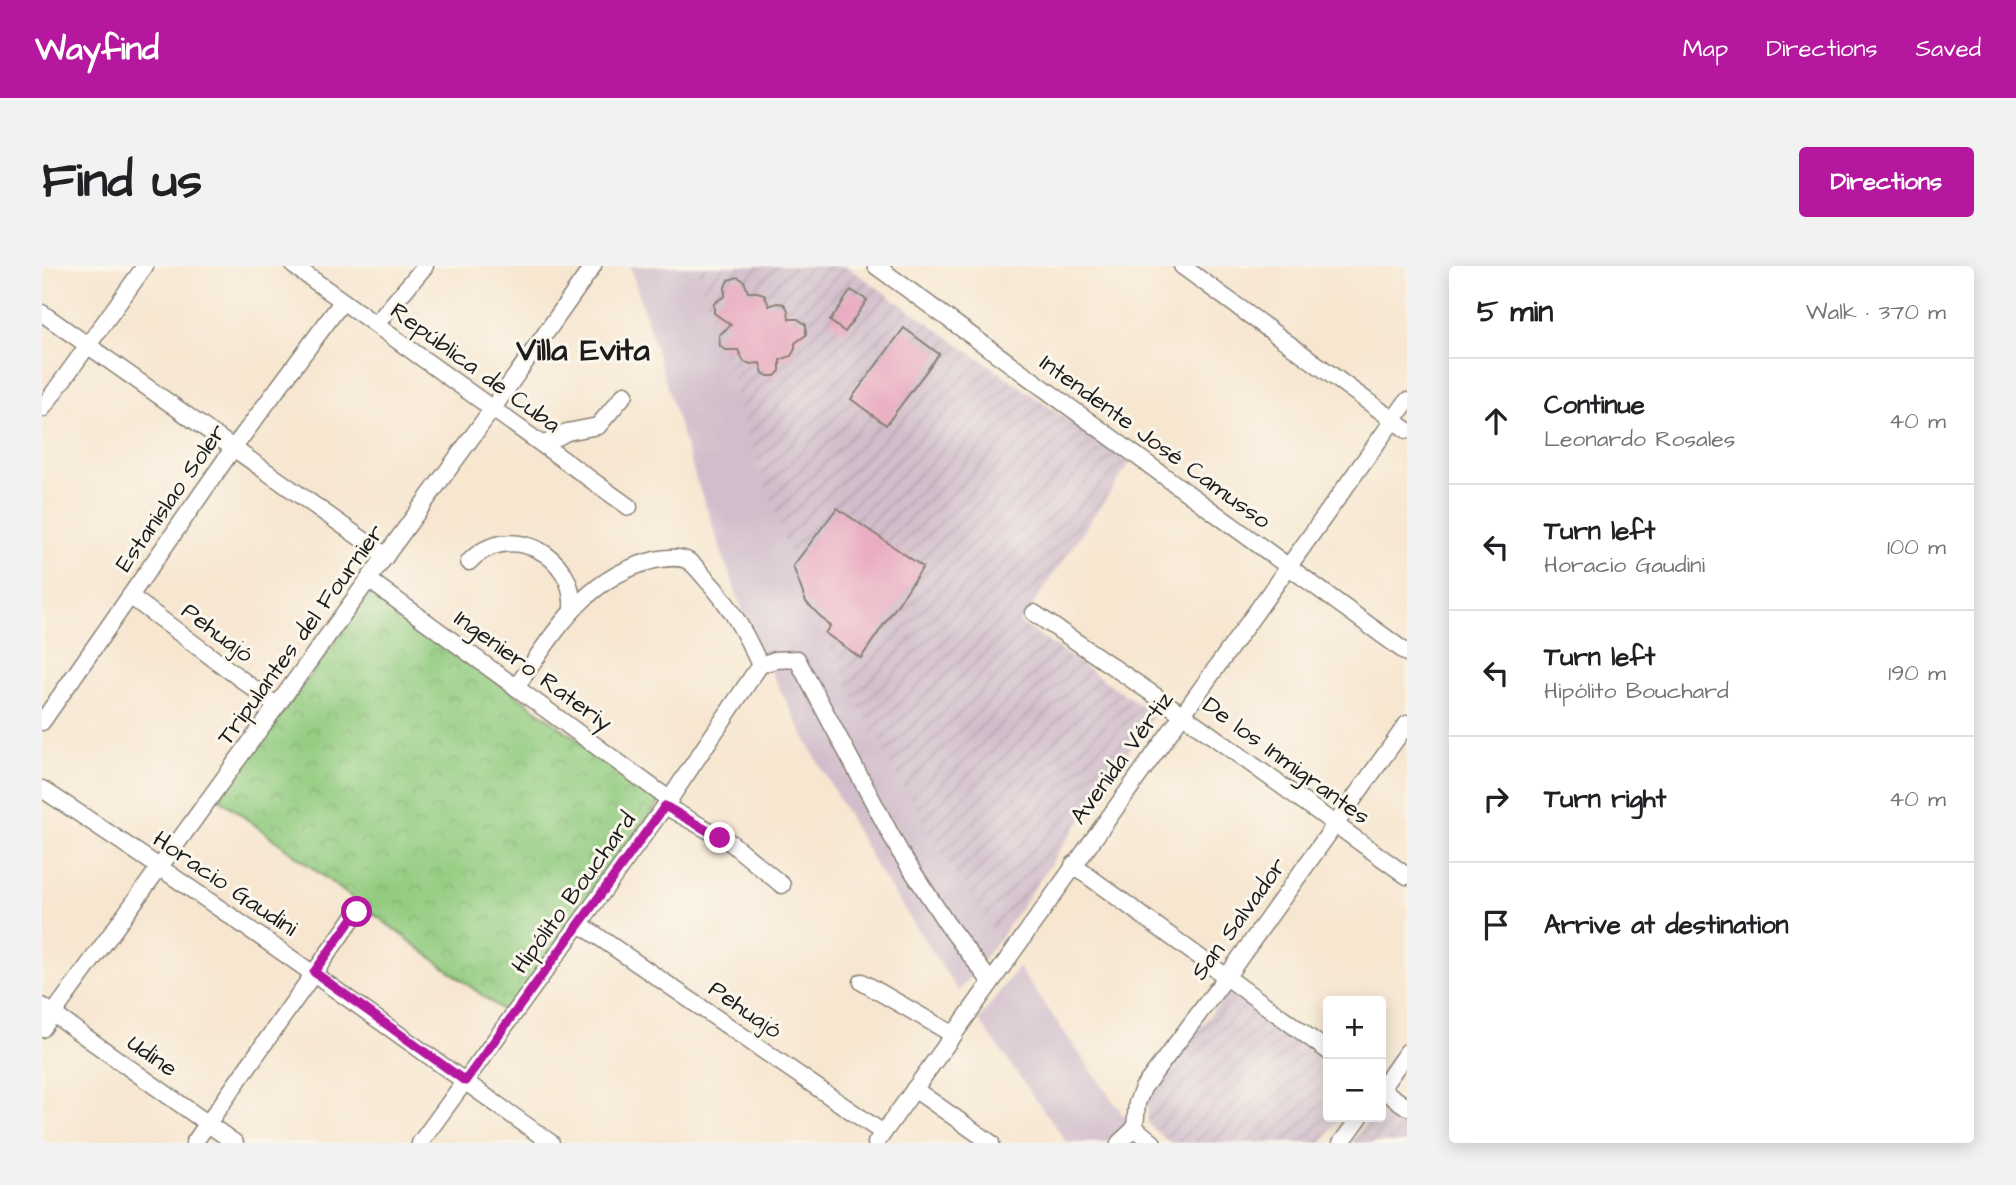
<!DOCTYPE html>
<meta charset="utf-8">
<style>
body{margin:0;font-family:"Architects Daughter",sans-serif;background:#f2f2f2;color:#202124}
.controls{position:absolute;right:21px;bottom:21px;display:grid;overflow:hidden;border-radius:7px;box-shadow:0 4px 18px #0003}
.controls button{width:63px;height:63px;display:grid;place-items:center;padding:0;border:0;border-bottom:2px solid #e0e0e0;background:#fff;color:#202124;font:35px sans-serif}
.stop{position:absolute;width:21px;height:21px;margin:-16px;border:5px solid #b5179e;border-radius:50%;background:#fff}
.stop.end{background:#b5179e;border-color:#fff;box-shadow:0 2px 7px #0008}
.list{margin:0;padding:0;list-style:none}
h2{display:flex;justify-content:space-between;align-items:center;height:91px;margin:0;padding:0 28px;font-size:30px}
h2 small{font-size:23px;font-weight:400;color:#757577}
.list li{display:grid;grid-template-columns:46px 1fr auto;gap:21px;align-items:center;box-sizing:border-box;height:126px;padding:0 28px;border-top:2px solid #e0e0e0}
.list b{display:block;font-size:26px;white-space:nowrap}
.list p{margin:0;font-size:23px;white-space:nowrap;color:#757577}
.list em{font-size:23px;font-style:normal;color:#757577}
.icon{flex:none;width:38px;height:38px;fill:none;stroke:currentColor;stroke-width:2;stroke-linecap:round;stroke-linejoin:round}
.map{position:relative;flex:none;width:1365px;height:877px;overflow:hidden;border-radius:7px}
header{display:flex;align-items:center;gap:42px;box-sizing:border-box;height:98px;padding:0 35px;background:#b5179e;color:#fff}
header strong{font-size:33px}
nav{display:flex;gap:38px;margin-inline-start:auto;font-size:24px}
.intro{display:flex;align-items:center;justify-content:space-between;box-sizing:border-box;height:168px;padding:0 42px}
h1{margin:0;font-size:49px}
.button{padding:18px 32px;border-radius:7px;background:#b5179e;color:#fff;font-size:24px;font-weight:700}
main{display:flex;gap:42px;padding:0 42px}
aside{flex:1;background:#fff;border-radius:7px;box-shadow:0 4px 18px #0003}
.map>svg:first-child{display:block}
.industrial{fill:url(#industrial-furrows)}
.railway{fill:#d1bdcb}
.park{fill:url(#park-crowns);stroke:#58744e;stroke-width:2}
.building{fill:#e9acc1}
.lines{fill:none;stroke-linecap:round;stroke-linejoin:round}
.minor-casing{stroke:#8a8176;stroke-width:19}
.minor{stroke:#fff;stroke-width:16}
.route{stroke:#b5179e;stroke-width:9}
.labels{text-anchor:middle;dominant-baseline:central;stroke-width:6;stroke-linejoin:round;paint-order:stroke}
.street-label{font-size:24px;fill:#1c1c1c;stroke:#fbf7ec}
.district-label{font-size:32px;font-weight:bold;fill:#1c1c1c;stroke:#fbf7ec}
</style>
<header>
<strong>Wayfind</strong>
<nav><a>Map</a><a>Directions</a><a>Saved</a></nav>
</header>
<div class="intro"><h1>Find us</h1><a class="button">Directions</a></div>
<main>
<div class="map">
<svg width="1365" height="877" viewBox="0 0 1365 877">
<defs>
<pattern id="industrial-furrows" width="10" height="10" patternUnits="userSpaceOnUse" patternTransform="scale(1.75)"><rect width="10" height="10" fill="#d1bdcb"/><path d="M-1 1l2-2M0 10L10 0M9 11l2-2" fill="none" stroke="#b3a2ae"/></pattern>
<pattern id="park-crowns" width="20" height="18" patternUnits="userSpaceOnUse" patternTransform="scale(1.75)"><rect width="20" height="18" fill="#93cc80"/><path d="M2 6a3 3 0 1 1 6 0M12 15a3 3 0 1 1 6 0" fill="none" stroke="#7eaf6e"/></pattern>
</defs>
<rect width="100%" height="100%" fill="#fbf7ec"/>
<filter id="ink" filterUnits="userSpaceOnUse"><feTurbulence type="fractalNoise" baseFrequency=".0143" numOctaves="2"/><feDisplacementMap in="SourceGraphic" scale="14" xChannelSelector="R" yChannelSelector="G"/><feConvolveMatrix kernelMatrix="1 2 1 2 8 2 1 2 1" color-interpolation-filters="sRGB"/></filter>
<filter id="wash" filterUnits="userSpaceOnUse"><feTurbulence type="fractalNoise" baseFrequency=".00686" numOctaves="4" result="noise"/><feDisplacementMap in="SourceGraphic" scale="28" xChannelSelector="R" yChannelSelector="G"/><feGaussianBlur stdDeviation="1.57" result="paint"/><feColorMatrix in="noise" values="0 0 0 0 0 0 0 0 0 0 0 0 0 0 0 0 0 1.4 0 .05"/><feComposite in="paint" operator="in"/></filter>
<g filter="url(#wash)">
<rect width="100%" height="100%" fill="#f7e6d0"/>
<g class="industrial">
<path d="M653,0H804L1088,197L978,357L1112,448L956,674L888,570L819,446L764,336L711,186Z"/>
<path d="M1186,725L1286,798V851H1298L1280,877H1128L1106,858L1105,832Z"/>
<path d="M1340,835L1365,853V877H1310L1328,851H1339Z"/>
</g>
<g class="railway">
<path d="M588,0H653L711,186L764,336L819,446L888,570L956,674L917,726L835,602L765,476L706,360L652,207Z"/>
<path d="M976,701L1086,856L1063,877H1025L937,754Z"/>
</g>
<path class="park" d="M331,325L619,534L464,747L177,532Z"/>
<g id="blocks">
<g class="building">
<path d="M696,11L702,15L706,26H715L722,28L727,40L735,37L742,38L746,44L747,53H756L764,59V69L753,77V83L749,90L738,94V105L733,110H726L721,107L718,97L709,98L702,96L696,84H683L678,80L677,69L689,59L672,47V37L683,30V21L686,14Z"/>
<path d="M809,24L825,34L803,66L788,55Z"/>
<path d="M862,62L897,88L844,159L809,133Z"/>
<path d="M795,242L881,301L819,392L783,367L788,360L764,336L751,300Z"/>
</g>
</g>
</g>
<g filter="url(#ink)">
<use href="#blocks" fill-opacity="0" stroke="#8a8176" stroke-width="2"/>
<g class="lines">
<g class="minor-casing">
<g id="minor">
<path d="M252,0L587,241"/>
<path d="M834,0L1365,387"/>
<path d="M1140,0L1365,164"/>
<path d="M0,47L344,290"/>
<path d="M334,58L383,0"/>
<path d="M0,143L103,0"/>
<path d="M501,179L525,166L556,160L583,128"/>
<path d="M427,296C466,254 534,288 530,343"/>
<path d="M327,314L628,534"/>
<path d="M88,330L235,440"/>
<path d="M992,347L1140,448L1365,610"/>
<path d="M718,399L733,394L755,393L858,586L905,658L948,715"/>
<path d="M474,421C513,367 542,311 613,294C624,292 640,289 649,297C655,301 659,308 664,313C688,338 703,367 718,399"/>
<path d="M0,456L190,184L300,36"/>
<path d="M0,523C173,636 341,757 509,877"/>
<path d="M623,540L689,577L740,619"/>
<path d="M1031,599L1286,785"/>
<path d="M538,658L841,867"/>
<path d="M820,716L912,769"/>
<path d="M0,740L193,877"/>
<path d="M0,763L451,142L551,0"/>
<path d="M872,823L949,877"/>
<path d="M1339,823L1365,786"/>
<path d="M1339,823L1365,841"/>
<path d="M1093,862L1111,877"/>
<path d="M152,877L315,646"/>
<path d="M378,877L623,540L718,399"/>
<path d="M834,877L1365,135"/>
<path d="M1077,877L1093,862L1095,837L1101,822L1185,710L1365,458"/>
<path d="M1299,877L1318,851"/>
</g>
</g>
<use href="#minor" class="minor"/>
</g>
</g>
<g class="lines" filter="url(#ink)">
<path class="route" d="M315,646L272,706L423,815L623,540L678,572"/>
</g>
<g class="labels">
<g class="street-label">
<text transform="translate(433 102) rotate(36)">República de Cuba</text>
<text transform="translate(1113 176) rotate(36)">Intendente José Camusso</text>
<text transform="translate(129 232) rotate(-55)">Estanislao Soler</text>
<text transform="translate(175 367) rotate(37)">Pehuajó</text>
<text transform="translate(259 369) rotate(-54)">Tripulantes del Fournier</text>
<text transform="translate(491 405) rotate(36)">Ingeniero Rateriy</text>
<text transform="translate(1080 492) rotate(-54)">Avenida Vértiz</text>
<text transform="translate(1244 495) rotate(36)">De los Inmigrantes</text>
<text transform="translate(183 618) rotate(34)">Horacio Gaudini</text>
<text transform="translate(532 627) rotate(-54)">Hipólito Bouchard</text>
<text transform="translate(1197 653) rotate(-54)">San Salvador</text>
<text transform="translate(703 744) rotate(35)">Pehuajó</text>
<text transform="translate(110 790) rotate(35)">Udine</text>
</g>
<g class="district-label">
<text x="541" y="84">Villa Evita</text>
</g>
</g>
</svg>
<div class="controls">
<button>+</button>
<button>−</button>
</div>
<div class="stop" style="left:315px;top:646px"></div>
<div class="stop end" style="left:678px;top:572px"></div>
</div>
<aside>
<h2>5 min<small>Walk · 370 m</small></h2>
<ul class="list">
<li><svg class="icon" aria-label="ahead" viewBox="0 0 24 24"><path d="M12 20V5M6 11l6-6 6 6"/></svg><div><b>Continue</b><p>Leonardo Rosales</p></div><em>40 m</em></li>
<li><svg class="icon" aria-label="left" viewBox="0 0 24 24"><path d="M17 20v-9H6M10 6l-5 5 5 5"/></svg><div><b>Turn left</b><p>Horacio Gaudini</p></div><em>100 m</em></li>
<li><svg class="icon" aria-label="left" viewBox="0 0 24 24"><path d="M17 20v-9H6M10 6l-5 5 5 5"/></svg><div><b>Turn left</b><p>Hipólito Bouchard</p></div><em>190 m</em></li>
<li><svg class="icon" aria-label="right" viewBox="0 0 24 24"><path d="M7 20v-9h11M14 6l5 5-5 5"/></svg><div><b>Turn right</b></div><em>40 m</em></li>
<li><svg class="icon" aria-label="arrive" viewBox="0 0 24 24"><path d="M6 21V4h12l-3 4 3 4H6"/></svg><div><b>Arrive at destination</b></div></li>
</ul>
</aside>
</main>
